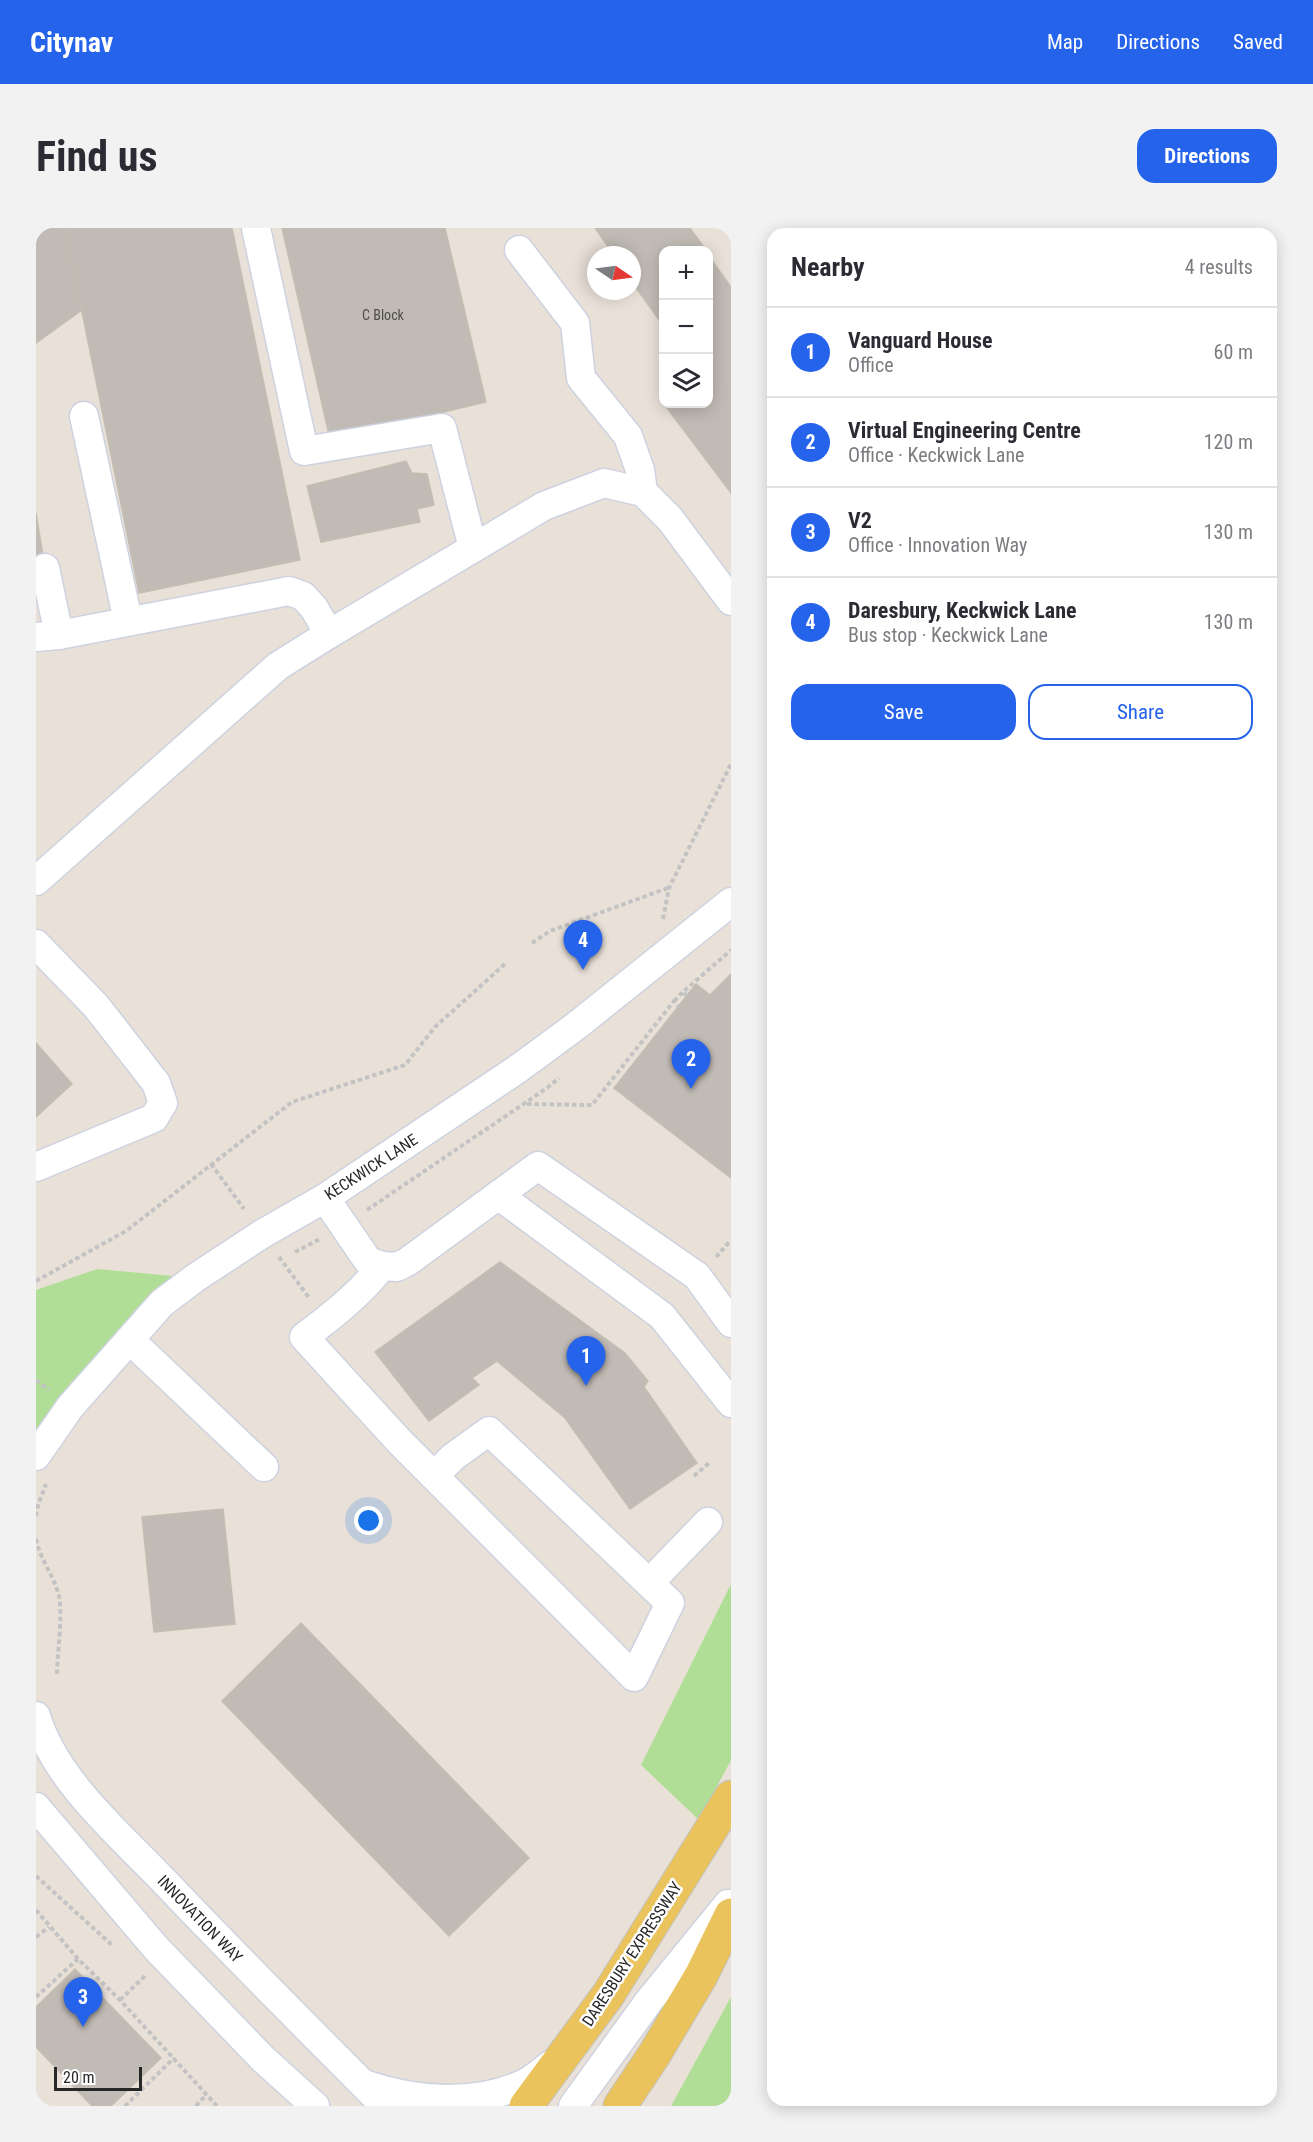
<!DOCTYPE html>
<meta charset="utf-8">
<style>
body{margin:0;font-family:"Roboto Condensed",sans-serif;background:#f2f2f3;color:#2b2b33}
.controls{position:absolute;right:18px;top:18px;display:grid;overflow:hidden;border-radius:12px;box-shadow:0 3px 15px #0003}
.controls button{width:54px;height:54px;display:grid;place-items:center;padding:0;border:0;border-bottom:2px solid #e1e1e2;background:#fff;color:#2b2b33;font:30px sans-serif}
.compass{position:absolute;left:551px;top:18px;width:54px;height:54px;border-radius:50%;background:#fff;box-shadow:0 3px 15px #0003;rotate:103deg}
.scale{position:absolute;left:18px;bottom:15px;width:88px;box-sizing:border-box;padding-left:6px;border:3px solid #272727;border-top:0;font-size:16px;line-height:21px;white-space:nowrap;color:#272727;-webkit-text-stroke:4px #fff;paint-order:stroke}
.you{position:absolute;left:333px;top:1293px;width:21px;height:21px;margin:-15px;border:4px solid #fff;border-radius:50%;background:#1a73e8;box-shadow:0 0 0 9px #1a73e833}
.badge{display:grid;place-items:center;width:39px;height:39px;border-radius:50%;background:#2563eb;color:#fff;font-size:20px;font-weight:700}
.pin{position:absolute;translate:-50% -50px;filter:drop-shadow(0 2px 3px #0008)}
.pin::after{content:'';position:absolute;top:32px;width:21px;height:18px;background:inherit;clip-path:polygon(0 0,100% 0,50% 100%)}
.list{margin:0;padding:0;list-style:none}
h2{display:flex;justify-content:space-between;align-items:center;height:78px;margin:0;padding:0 24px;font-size:26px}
h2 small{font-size:20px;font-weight:400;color:#7c7c81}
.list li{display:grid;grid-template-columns:39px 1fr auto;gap:18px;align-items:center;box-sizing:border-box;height:90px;padding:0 24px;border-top:2px solid #e1e1e2}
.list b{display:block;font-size:22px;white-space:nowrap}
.list p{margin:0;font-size:20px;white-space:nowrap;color:#7c7c81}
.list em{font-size:20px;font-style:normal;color:#7c7c81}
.actions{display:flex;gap:12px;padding:18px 24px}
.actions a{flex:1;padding:14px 0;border:2px solid #2563eb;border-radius:18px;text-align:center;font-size:21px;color:#2563eb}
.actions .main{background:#2563eb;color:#fff}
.icon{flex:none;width:33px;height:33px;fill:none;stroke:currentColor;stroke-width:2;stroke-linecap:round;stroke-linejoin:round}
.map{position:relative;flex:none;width:695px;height:1878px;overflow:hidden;border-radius:18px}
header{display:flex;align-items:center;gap:36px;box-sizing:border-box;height:84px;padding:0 30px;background:#2563eb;color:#fff}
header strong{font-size:28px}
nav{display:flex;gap:33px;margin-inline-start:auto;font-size:21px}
.intro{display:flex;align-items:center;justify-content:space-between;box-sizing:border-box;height:144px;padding:0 36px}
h1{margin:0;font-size:42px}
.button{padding:15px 27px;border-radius:18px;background:#2563eb;color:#fff;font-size:21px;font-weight:700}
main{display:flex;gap:36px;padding:0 36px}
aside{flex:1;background:#fff;border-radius:18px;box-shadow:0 3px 15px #0003}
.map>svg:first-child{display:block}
.green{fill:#b1de96}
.building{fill:#c1bbb5;stroke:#c4bdb2;stroke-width:1.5}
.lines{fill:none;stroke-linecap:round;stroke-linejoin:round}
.minor-casing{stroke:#ced2e0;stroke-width:31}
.major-casing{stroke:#c3c3c3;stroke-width:35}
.path{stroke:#c3c3c3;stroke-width:4;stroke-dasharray:4.5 3;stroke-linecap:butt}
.minor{stroke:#fff;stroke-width:28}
.major{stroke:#eac35c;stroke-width:33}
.labels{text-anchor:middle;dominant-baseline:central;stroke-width:5;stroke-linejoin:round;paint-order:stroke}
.number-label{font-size:14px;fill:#4e4c4a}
.street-label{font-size:16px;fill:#272727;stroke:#fff}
</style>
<header>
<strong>Citynav</strong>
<nav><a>Map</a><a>Directions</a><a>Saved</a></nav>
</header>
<div class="intro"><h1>Find us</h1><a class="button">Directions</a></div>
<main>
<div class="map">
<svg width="695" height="1878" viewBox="0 0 695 1878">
<rect width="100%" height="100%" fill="#e9e1d8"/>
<g class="green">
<path d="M61,1041L159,1050L0,1228V1062Z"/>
<path d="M695,1356V1532L663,1592L605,1537Z"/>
<path d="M695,1769V1878H635Z"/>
</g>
<g class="building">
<path d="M0,0H29L46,82L0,115Z"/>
<path d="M29,0H196L264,332L103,365Z"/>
<path d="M246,0H409L450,174L294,211Z"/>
<path d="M559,0H654L670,22H628V99L596,54V27H578Z"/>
<path d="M672,27L695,59V265L628,176H672Z"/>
<path d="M370,233L376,245L391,246L398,277L381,281L384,294L285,314L271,258Z"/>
<path d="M0,285L9,340L0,341Z"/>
<path d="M695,746V950L578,860L660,756L674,767Z"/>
<path d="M0,815L36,856L0,889Z"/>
<path d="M464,1034L589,1125L612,1153L608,1159L661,1235L594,1281L529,1190L461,1133L436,1150L443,1157L393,1193L339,1124Z"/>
<path d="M187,1281L199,1396L118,1404L106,1289Z"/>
<path d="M265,1395L493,1630L413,1708L186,1473Z"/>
<path d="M39,1741L125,1830L75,1878H56L0,1819V1779Z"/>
</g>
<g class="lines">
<g class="minor-casing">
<g id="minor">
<path d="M220,0L268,223L406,200L437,320"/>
<path d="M483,22L539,95L545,150L592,208L604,242L607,264"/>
<path d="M48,188L92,393"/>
<path d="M9,340L23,407"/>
<path d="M0,409L23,407L253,363L267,368L278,380L293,406L508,278L568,255L607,264L634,291L695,373"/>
<path d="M0,653L242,438L293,406"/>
<path d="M0,716L60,778L120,855L127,875L118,890L0,939"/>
<path d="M462,967L626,1088L695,1175"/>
<path d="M289,970L332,1033L346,1038"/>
<path d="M94,1112L228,1239"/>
<path d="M0,1228L34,1179L126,1075L159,1050L226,1006L289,970L483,840L540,798L695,674"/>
<path d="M398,1248L417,1229L453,1203L634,1375L598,1449L363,1213L268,1109C296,1088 324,1066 346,1038L361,1039L371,1034L502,938L661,1048L695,1095"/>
<path d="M613,1355L672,1294"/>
<path d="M0,1488C19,1552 83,1606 128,1653C200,1729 274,1803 349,1878"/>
<path d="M0,1579L120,1720L227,1831L279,1878"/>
<path d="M331,1857C380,1874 442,1878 489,1855C499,1850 507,1842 516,1836"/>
<path d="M537,1878L613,1773L692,1676"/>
</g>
</g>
<g class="major-casing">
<g id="major">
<path d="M490,1878L572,1767L695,1569"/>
<path d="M584,1878L618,1827L665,1748L695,1687"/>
</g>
</g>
<g class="path">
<path d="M627,691L633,660L695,536"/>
<path d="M496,715L514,703L632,660"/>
<path d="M651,768L647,764L695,722"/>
<path d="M638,773L647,764"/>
<path d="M491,876L556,877L638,773L643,779"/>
<path d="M175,936L208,981"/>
<path d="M331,982L511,860L523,850"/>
<path d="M259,1024L284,1011"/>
<path d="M243,1029L274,1071"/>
<path d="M680,1029L695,1012"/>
<path d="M0,1053L90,1003L256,874L369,837L399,799L470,735"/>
<path d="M0,1152L13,1162"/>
<path d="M658,1248L673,1235"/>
<path d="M0,1288L2,1277L10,1256"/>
<path d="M0,1311C4,1331 18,1348 23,1368C27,1388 21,1426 21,1448"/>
<path d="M0,1648L76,1717"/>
<path d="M0,1682L42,1731L84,1772L181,1878"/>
<path d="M0,1709L13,1699"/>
<path d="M0,1769L42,1731"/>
<path d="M84,1772L109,1748"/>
<path d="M89,1878L138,1830"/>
<path d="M160,1878L170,1867"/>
</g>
<use href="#minor" class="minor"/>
<use href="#major" class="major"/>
</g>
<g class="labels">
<g class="number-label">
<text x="347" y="87">C Block</text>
</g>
<g class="street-label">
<text transform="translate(335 939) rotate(-33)">KECKWICK LANE</text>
<text transform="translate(164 1691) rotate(46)">INNOVATION WAY</text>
<text transform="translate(596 1726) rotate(-57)">DARESBURY EXPRESSWAY</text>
</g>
</g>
</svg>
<div class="controls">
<button>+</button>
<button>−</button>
<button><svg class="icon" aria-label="layers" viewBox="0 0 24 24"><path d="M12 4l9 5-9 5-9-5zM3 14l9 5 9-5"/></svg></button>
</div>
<svg class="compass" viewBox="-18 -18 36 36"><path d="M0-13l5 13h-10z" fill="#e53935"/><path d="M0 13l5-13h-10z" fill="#7c7c81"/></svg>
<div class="scale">20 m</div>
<div class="you"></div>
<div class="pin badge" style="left:550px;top:1158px">1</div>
<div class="pin badge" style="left:655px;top:861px">2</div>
<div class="pin badge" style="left:47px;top:1799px">3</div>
<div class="pin badge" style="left:547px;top:742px">4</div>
</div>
<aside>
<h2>Nearby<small>4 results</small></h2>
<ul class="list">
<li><span class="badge">1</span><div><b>Vanguard House</b><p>Office</p></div><em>60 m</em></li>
<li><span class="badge">2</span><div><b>Virtual Engineering Centre</b><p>Office · Keckwick Lane</p></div><em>120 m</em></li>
<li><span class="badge">3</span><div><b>V2</b><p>Office · Innovation Way</p></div><em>130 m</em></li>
<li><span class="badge">4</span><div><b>Daresbury, Keckwick Lane</b><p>Bus stop · Keckwick Lane</p></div><em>130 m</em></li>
</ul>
<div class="actions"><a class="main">Save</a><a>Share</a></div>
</aside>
</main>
